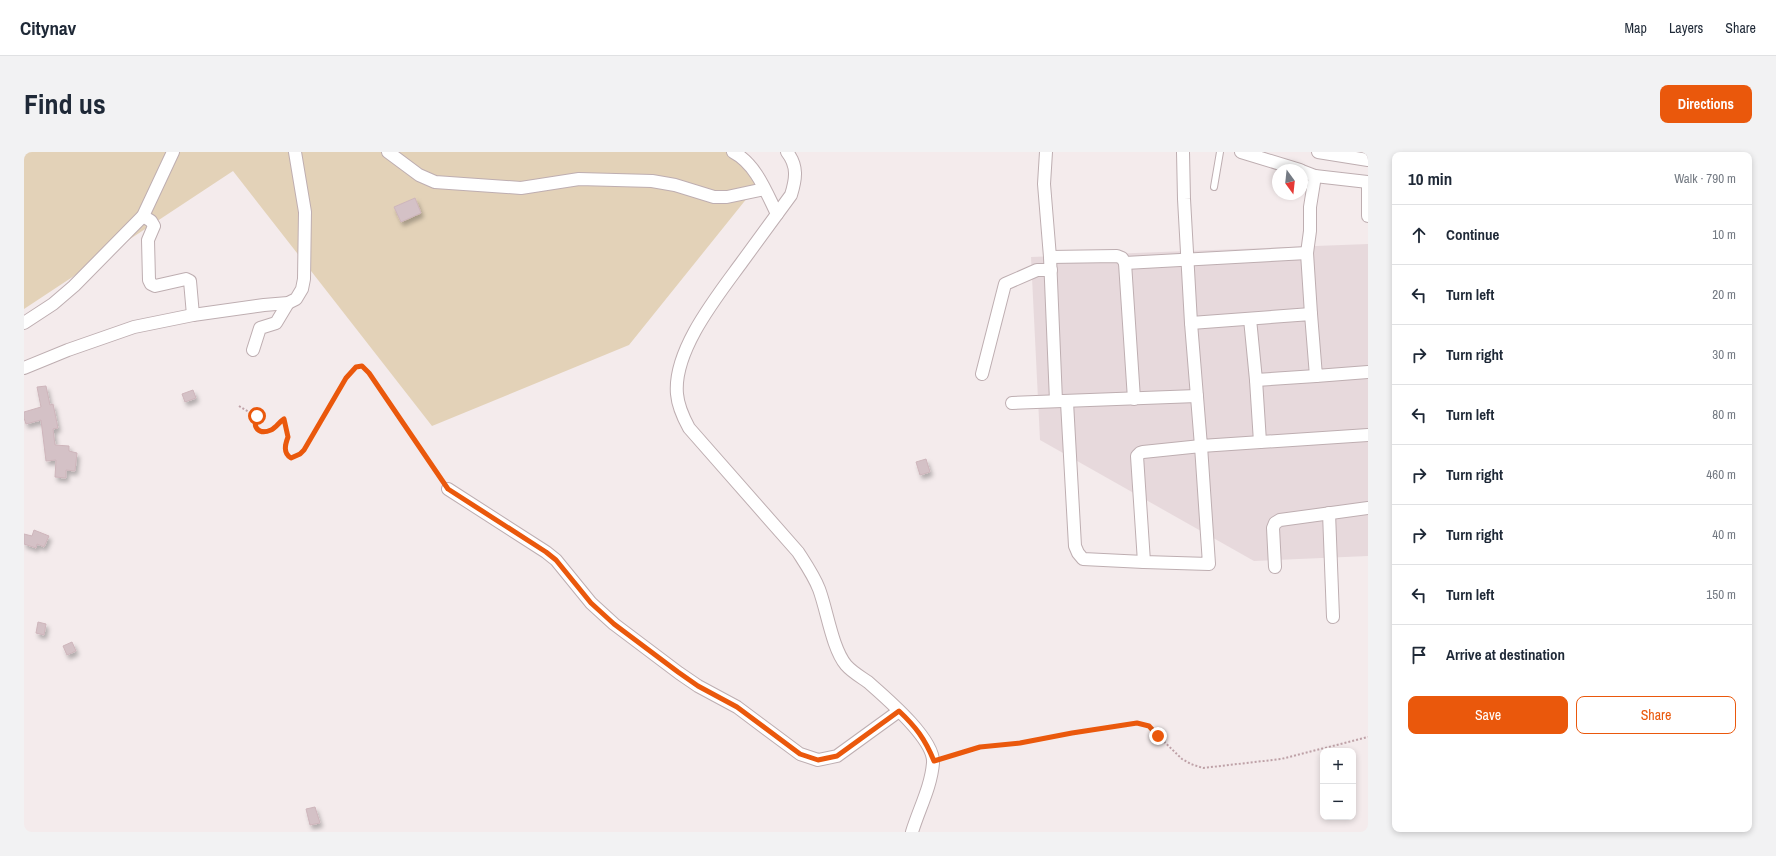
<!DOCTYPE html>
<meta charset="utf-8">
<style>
body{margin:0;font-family:"Archivo Narrow",sans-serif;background:#f2f2f3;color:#1f2937}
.controls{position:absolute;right:12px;bottom:12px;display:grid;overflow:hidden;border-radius:8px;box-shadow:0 2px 6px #0003}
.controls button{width:36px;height:36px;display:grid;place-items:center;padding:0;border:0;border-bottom:1px solid #e0e1e3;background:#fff;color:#1f2937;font:20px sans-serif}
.compass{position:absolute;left:1248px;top:12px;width:36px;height:36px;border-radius:50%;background:#fff;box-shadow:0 2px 6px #0003;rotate:165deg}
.stop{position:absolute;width:12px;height:12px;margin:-9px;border:3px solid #ea580c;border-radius:50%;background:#fff}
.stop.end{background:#ea580c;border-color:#fff;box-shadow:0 1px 4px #0008}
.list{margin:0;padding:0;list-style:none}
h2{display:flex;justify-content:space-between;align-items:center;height:52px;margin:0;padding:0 16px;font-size:17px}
h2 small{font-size:13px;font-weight:400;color:#747a83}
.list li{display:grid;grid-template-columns:26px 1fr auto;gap:12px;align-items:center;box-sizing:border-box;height:60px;padding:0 16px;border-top:1px solid #e0e1e3}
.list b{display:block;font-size:15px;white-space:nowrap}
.list em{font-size:13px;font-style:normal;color:#747a83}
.actions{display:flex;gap:8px;padding:12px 16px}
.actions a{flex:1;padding:9px 0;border:1px solid #ea580c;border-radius:8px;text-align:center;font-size:14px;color:#ea580c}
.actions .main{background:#ea580c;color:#fff}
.icon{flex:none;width:22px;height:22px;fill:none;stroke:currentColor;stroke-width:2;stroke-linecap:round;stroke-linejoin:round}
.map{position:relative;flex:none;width:1344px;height:680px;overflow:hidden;border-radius:8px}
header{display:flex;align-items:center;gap:24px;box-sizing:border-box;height:56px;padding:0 20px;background:#fff;border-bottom:1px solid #e0e1e3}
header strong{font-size:19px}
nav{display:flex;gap:22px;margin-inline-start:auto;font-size:14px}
.intro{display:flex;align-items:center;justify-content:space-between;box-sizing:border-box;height:96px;padding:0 24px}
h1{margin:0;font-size:28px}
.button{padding:10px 18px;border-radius:8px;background:#ea580c;color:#fff;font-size:14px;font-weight:700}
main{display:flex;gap:24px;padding:0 24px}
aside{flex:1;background:#fff;border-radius:8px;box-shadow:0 2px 6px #0003}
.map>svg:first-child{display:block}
.residential{fill:#e7d9dc}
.green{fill:#e3d2b8}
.building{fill:#d4c1c6;stroke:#ceb5bb;filter:url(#shadow)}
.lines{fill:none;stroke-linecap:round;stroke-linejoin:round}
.service-casing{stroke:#beaeb1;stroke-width:8}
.minor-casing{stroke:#beaeb1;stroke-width:14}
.path{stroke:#bea1a7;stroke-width:2;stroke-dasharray:2 2;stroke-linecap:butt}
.service{stroke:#fff;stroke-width:6}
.minor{stroke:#fff;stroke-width:12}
.route{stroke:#ea580c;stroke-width:5}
</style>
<header>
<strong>Citynav</strong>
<nav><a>Map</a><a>Layers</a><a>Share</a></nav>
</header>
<div class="intro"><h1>Find us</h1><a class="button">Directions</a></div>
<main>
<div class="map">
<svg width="1344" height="680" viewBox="0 0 1344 680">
<defs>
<filter id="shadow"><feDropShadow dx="2.5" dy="4" stdDeviation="2" flood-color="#0004"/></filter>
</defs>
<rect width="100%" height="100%" fill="#f4ebec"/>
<path class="residential" d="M1344,92V404L1230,409L1016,288L1007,105Z"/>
<path class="green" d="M0,0H720L740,25L605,193L408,274L209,19L0,157Z"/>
<g class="building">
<path d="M391,46L397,61L377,70L370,55Z"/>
<path d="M22,234L26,253L29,252L34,276L29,277L31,293L45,294V299L53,301L51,319L42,318V326L31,325L32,308L22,309L17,268L2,272L0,266V260L17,255L13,235Z"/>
<path d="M169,238L172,246L161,250L158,242Z"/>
<path d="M902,307L906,320L896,323L892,310Z"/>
<path d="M10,378L25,384L20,395L13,392L12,396L0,392V382L8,384Z"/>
<path d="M14,470L22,472L20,483L12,481Z"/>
<path d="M48,490L52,499L43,503L39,494Z"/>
<path d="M291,655L296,671L286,673L282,657Z"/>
</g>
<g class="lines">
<g class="service-casing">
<path id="service" d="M1190,35L1196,0"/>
</g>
<g class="minor-casing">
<g id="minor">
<path d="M364,0L395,23L411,30L497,36L555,27L628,29L651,33L690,45H703L740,37"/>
<path d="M709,0C732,12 742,40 753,62"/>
<path d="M763,0C774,14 772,27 767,43C751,65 735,87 718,110C694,143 649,198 653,242C654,254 659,265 665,276L774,400C781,411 790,424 795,437C803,458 808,496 822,513C828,520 837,525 844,530C861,545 911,587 909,611C907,635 895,657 888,680"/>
<path d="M1022,0L1020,32L1026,105L1032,249"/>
<path d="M1159,0L1160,47L1167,171L1177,294L1344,283"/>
<path d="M1217,0L1276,18"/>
<path d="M1294,0L1344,8"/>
<path d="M1278,19L1291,24L1344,30"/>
<path d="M1344,30V64"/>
<path d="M119,64L127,69L130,74L124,88L125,128L127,132L131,134L162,127L166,129L169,163"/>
<path d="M1026,105L1093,104L1098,106L1101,111L1110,247"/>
<path d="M1101,111L1283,101"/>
<path d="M1287,162L1283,101L1286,79V55L1291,24"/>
<path d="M1226,167L1232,228L1292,224"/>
<path d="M0,171L29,152L50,134L119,64L149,0"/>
<path d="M1167,171L1287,162L1292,224L1344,220"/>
<path d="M229,198L236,176L252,171L264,151"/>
<path d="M0,216L44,198L110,175L169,163L240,153L264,151L272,147L278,137L280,127L281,60L271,0"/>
<path d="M958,222L981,132L1013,118H1027"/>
<path d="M1232,228L1236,290"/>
<path d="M1043,250L1051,394L1054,401L1059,407L1120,410"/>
<path d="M988,251L1173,244"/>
<path d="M1177,294L1185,412L1120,410L1113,304L1116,301L1119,300Z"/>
<path d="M424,337L522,400L532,408L567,451L590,472L655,521L674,534L713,555L776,602L794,608L813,604L875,559"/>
<path d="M1305,361L1309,465"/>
<path d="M1251,415L1249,376L1251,371L1256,368L1344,356"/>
</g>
</g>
<g class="path">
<path d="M215,254L233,265C231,270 229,273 234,278H248L260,267L264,285L260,293C261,298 263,304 267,306L276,302L280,298L322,226L332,215L338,214L345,221L419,329"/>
<path d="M918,606L956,595L996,591L1048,581L1113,571L1125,575L1158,607L1167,612L1179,616L1257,607L1344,585"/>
</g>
<use href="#service" class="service"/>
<use href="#minor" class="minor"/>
</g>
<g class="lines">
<path class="route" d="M233,264C228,276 235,283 247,278C252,276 255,270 260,267L264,285C261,293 259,301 267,306L276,302L280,298L322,226L332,215L338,214L345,221L424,337L522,400L532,408L567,451L590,472L654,520L674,534L713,555L776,602L794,608L813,604L875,559C892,575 901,587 910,609L956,595L996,591L1048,581L1113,571L1125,574L1134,584"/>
</g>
</svg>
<div class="controls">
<button>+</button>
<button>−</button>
</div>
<svg class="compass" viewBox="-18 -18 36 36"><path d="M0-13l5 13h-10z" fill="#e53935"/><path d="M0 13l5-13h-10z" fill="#747a83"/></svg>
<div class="stop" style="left:233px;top:264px"></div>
<div class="stop end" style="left:1134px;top:584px"></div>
</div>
<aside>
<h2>10 min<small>Walk · 790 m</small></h2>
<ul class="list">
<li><svg class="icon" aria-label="ahead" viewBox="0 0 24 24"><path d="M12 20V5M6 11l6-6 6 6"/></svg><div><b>Continue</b></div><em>10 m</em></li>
<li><svg class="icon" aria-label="left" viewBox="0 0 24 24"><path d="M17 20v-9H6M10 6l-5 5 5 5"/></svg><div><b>Turn left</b></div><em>20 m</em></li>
<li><svg class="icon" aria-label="right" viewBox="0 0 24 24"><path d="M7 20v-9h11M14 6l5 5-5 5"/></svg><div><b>Turn right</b></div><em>30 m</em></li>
<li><svg class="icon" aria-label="left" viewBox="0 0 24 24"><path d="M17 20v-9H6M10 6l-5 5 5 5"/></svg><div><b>Turn left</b></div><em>80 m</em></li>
<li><svg class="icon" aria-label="right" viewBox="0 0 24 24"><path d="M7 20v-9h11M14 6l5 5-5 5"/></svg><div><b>Turn right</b></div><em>460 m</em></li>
<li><svg class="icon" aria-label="right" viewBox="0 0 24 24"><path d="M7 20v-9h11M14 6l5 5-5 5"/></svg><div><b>Turn right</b></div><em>40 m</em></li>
<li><svg class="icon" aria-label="left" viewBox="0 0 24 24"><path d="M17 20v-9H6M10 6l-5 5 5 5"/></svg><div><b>Turn left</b></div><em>150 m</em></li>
<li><svg class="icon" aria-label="arrive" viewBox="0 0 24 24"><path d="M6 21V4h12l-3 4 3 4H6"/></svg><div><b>Arrive at destination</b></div></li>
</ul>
<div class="actions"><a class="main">Save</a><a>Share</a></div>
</aside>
</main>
